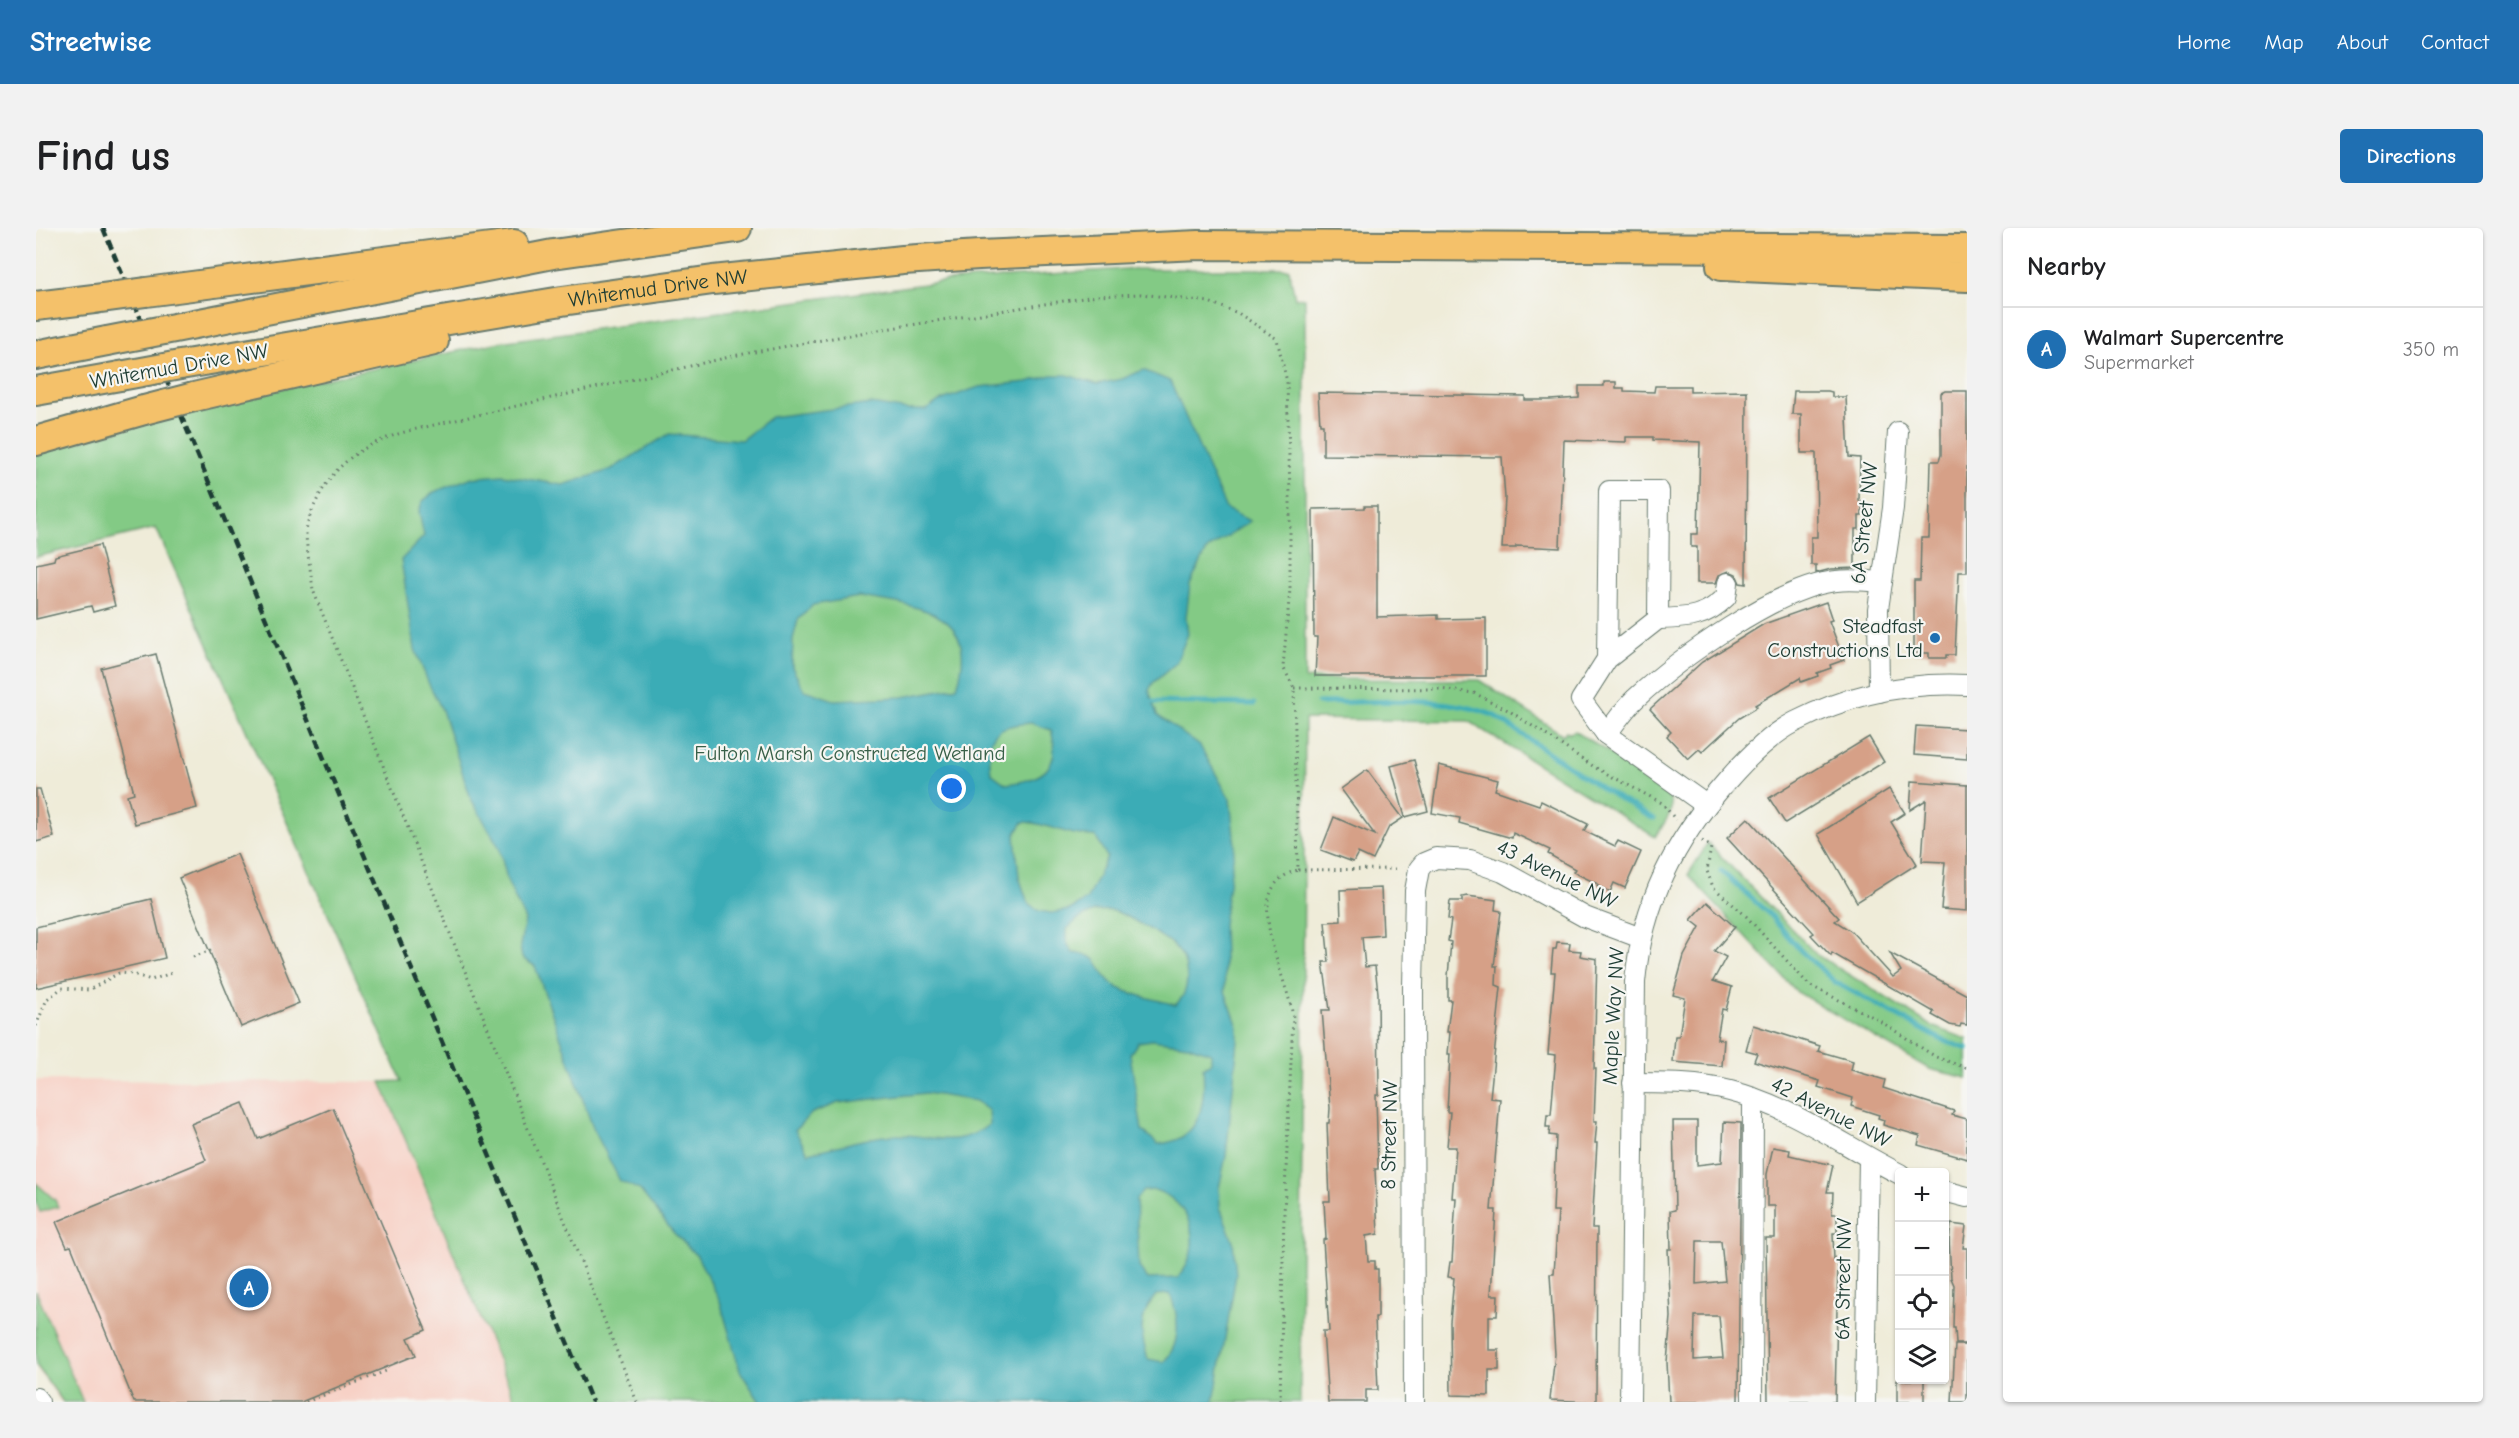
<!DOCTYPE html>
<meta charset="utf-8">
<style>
body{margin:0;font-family:"Comic Neue",sans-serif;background:#f2f2f2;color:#202124}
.controls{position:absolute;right:18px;bottom:18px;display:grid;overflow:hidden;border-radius:6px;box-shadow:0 2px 4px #0004}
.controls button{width:54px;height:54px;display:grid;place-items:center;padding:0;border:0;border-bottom:2px solid #e0e0e0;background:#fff;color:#202124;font:30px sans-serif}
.you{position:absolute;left:916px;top:561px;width:21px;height:21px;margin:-15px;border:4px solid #fff;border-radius:50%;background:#1a73e8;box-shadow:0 0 0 9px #1a73e833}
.badge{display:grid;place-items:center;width:39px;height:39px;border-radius:50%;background:#1f6fb2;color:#fff;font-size:20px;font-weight:700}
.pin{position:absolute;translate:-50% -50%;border:3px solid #fff;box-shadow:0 2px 6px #0006}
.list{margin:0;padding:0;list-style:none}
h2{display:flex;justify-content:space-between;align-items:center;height:78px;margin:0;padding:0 24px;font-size:26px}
h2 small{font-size:20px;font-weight:400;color:#757577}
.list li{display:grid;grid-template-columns:39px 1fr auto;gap:18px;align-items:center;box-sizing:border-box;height:84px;padding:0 24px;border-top:2px solid #e0e0e0}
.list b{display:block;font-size:22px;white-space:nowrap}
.list p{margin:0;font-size:20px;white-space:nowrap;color:#757577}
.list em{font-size:20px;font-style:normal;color:#757577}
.icon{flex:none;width:33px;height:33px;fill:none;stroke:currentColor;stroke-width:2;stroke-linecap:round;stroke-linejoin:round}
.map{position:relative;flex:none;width:1931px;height:1174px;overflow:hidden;border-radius:6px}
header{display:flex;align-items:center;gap:36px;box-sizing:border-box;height:84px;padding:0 30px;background:#1f6fb2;color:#fff}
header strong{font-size:28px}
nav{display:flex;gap:33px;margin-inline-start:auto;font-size:21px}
.intro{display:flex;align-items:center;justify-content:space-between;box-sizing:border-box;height:144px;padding:0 36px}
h1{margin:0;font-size:42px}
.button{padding:15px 27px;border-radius:6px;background:#1f6fb2;color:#fff;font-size:21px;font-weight:700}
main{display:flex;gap:36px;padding:0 36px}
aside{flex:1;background:#fff;border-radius:6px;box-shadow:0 2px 4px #0004}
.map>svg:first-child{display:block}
.built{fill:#f7d1c6}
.green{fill:#83ca85;stroke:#51845c;stroke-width:1.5}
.water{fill:#3bacb6;stroke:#2d7475;stroke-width:1.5;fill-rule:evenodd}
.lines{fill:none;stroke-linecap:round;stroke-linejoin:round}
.stream{stroke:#3bacb6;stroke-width:5}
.building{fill:#d6a087;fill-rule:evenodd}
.minor-casing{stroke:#687a6e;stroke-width:22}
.highway-casing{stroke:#687a6e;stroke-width:32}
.path{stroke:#687a6e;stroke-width:3;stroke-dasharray:1.5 4.5;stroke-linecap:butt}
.minor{stroke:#fff;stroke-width:20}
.highway{stroke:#f4c16b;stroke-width:28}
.rail{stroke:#1f3d34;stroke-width:4.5;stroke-dasharray:9 4.5;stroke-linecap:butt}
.highway-bridge-casing{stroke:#687a6e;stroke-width:32;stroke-linecap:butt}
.highway-bridge{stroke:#f4c16b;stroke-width:28}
.poi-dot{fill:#1f6fb2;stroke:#f6f6f2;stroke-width:2}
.labels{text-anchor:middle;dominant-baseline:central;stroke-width:4.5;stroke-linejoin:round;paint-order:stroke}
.street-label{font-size:21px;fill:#1f3d34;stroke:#f6f6f2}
.poi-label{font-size:21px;fill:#1f3d34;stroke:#f6f6f2;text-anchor:end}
.park-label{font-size:21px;fill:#386048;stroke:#f6f6f2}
</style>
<header>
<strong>Streetwise</strong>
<nav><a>Home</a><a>Map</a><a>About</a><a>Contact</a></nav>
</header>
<div class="intro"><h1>Find us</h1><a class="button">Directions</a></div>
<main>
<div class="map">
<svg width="1931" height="1174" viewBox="0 0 1931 1174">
<rect width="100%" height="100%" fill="#f6f6f2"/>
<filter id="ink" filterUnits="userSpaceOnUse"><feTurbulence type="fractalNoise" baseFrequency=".0167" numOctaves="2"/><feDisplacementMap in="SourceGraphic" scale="12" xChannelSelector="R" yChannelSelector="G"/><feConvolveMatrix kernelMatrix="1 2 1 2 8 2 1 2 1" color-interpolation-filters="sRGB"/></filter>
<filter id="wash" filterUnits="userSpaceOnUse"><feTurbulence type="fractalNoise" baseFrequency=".008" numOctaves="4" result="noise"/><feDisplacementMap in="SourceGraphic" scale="24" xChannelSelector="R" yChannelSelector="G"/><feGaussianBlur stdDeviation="1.35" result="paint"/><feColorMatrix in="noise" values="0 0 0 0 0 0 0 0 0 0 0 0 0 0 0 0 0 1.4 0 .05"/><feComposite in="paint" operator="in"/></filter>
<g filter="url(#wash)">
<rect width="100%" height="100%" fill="#efecd9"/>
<path class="built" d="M0,852L345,854L480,1174H25L0,1139Z"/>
<g class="green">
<path d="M1088,41H1253L1259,70H1269V451L1443,452L1527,507L1530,503L1534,505L1539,503L1626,558C1644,580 1632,589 1619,609L1432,493L1269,491L1264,1174H480L345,854L366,853L120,300L0,329V225L204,169L464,114L911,53Z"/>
<path d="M1672,615L1781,727L1896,798L1931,811V850L1893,841L1761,764L1652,647Z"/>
<path d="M0,955L19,972L22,979L4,984L0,974Z"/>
<path d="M0,1063L47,1174H27L0,1137Z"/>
</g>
<path class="water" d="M1107,142L1134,153L1190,281L1214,293L1171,322L1154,356L1150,389L1152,406L1140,435L1117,455L1113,462L1121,487L1164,518L1194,571L1199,617L1187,696L1189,763L1202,799V812L1190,928L1183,960L1184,979L1197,1013L1200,1047L1178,1174H724L704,1143L684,1073L661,1028L637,1004L604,962L584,953L557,900L499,738L486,730L484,718L489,692L472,655L463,619L435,571L406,482L392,454L379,421L365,332L388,308L383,284L386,274L398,264L434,250L467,247L527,257L574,242L633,206L705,212L735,189L835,176L872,182H890L903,173L943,159L991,154L1016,147H1031L1061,156L1086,151ZM823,369C880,378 946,382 921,459L867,469L798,472L768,462L756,439L757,411L762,392L777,377ZM995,495L1015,502C1026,541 1006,552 970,556L955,545C950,506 957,498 995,495ZM987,594C1014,595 1031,609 1059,608L1071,629L1051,671L1034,682L1015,685L1003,683L992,675L983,649L979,607ZM1058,683C1065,683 1075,681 1081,684C1092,688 1131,711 1138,718C1154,733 1156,764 1139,777C1121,771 1095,768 1079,758C1058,744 1071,727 1037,725L1031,715V701L1042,691ZM1116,812L1152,817L1175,825V835L1167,840C1170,876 1165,913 1122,916L1106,902L1094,826L1102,814ZM890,865L940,873L953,883L954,896C918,923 899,906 860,907C838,907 797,920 772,925L759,902L776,885L802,875ZM1119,962C1157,974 1168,1021 1142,1050L1112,1051L1103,1039L1100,971L1107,963ZM1134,1066C1143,1088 1146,1117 1127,1134L1112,1131C1104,1106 1102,1089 1120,1067Z"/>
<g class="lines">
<g class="stream">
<path d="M1116,474L1218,476"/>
<path d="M1282,475C1338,475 1407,466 1459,488L1568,562L1618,591"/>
<path d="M1685,643L1733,686L1765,723L1799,754L1904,811L1931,821"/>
</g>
</g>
<g id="blocks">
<g class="building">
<path d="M1568,154H1580V160H1588V163L1618,164L1619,158H1654V164L1711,163L1710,356L1704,355L1700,346L1693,343L1683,347L1680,355H1661V319H1655V306H1662L1664,214L1617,212V209H1590V214L1528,212L1524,320L1480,318V320H1466L1469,270L1466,229L1287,227V196H1284L1282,165L1489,168V172H1514L1543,170V158H1568Z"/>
<path d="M1758,163H1792L1796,164V169H1810L1813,229L1824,230L1823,273H1826V288H1823V301H1819V340L1795,341L1780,345V337H1775V309H1781L1780,225H1765V186H1756Z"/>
<path d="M1909,163H1931V344H1923L1919,427H1910V430H1893V425H1878V353H1884L1885,310H1893L1895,233H1903L1905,227V165Z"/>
<path d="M1328,278H1341V389L1402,387V391L1450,390V448H1279L1281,409H1278L1277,281L1328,280Z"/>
<path d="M64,317L79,378L57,384L55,378L0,391V336L18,332L19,328Z"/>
<path d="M1790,374L1796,392L1793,393L1808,432L1794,437L1795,440L1781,445L1782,448L1765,454L1764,450L1719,477L1721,479L1703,490L1666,524L1663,521L1652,531L1631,508L1635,504L1614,481L1666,434L1728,396Z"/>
<path d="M120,426L161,580L99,596L91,567L98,565L65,440Z"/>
<path d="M1880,498L1931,501V531L1878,527Z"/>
<path d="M1833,509L1848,534L1749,595L1733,570Z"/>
<path d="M1378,532L1392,583L1369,589L1355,538Z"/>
<path d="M1403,537L1462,552L1459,562L1503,577L1505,573L1552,596L1548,603L1579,618L1582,613L1605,624L1589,660L1578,655L1574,664L1561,658L1562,656L1537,644L1539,641L1512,626L1514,622L1477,605L1476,610L1423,595L1424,590L1396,585Z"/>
<path d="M1331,542L1367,590L1353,599L1337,632L1322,625L1317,634L1285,622L1298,589L1339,607L1305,561Z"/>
<path d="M1876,553L1931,557V683L1905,681L1909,634L1886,633L1890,572L1874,582Z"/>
<path d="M0,561H4L18,609L0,614Z"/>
<path d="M1853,561L1869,585L1855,594L1881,636L1821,674L1782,606Z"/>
<path d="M1712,590L1803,690L1799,693L1815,703L1857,749L1865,743L1854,725L1931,767V797L1925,796L1924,799L1914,797L1896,787L1898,784L1796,725L1795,728L1775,707L1778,705L1691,610Z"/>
<path d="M201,626L263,775L205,799L143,650Z"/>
<path d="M1345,660L1347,707L1326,709L1329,739L1339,738L1342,765L1343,867H1340L1342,941H1339L1342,1006L1330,1008L1332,1033H1339V1041H1342V1089H1339L1342,1162H1330V1174H1292L1287,1103H1293L1287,1012L1290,1011L1288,973H1294L1291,895H1293L1294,880L1286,782H1294L1287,734H1293L1289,694L1305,693L1304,662Z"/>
<path d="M1431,668L1460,672L1459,682L1465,683L1458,738H1461L1460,757L1465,759L1454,870L1464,871L1455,982H1460L1455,1067H1462L1461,1088H1453V1122H1463V1142H1453V1168L1415,1167L1414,1094L1418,1050L1412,1049L1414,1034H1416L1420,970H1416L1420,919H1411L1414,884H1411L1414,826H1412L1414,804H1411L1415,772H1412V748L1415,714L1412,713L1415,692L1412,691L1414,673H1426V669Z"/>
<path d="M115,671L129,730L0,760V699Z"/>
<path d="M1671,674L1699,699L1678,723L1690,729L1677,753L1696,759L1690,782L1686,781L1681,811L1688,812L1686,838L1637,834L1639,808H1643L1649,770L1637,767L1648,728L1664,699L1655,692Z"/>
<path d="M1521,714L1534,715L1533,722L1545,723L1544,728L1561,731L1558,841H1560L1558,893H1561L1559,915H1561L1556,1000H1561L1560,1174L1514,1172L1519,1126L1514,1046H1518L1522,983H1517L1520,908L1513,907L1514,899H1510L1511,887H1515L1520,827L1512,826L1519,744H1515L1517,721H1520Z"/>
<path d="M1717,797L1784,818L1782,823L1817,833L1815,842L1849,852L1847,860L1918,883L1916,887L1931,891V931L1882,917L1884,908L1847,897L1848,892L1842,890L1843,887L1815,878L1817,870L1782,859L1784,853L1718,833L1721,825L1710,822Z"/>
<path d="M207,875L222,911L297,880L390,1102L372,1110L380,1127L265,1174H98L35,1018L31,1019L20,994L170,932L155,896Z"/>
<path d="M1637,893H1661V937L1686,934L1688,894L1705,895L1702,1174H1633L1631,1134L1635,1089L1632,1021H1635L1634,983L1639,982ZM1661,1013H1685L1689,1053L1660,1056ZM1659,1088H1683L1687,1130L1658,1132Z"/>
<path d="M1737,919L1754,922L1753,927L1797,937L1791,964H1797L1796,986H1801V1005H1797L1798,1033H1802L1799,1174H1732L1730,1010H1739V978H1731V946Z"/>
<path d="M1915,996L1930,998L1927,1020H1931V1116H1920L1919,1100H1917L1918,1057L1915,1050L1913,1011Z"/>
<path d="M1919,1117H1931V1174H1916Z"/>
<rect x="1861" y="1152" width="27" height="22"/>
</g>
</g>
</g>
<g filter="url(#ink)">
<use href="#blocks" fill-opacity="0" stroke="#687a6e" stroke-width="1.5"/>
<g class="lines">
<g class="minor-casing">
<g id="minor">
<path d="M1622,391C1651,390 1669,390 1690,369L1692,355"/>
<path d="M1571,431L1622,391L1623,263H1573L1571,431L1545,472L1570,506L1670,577"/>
<path d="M1843,464L1842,381L1857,280L1862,204"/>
<path d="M1570,506C1580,495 1588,481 1599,471C1642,431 1742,359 1800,353C1815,351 1831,353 1846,354"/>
<path d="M1597,855C1630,855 1663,855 1694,863C1755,878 1808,918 1864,946"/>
<path d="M1908,963L1931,969"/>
<path d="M0,1170L3,1174"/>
<path d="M1378,1174L1377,759L1379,663L1383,641L1388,635L1400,630L1434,632L1467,644L1549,689L1605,710"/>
<path d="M1594,1174L1599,754C1606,676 1639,612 1690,554C1709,532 1732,508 1759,494C1812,467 1871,454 1931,457"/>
<path d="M1716,1174L1717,870"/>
<path d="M1829,1174L1833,930"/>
</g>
</g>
<g class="highway-casing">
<g id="highway">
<path d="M1685,38L1931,49"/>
<path d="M110,64L478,16"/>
<path d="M0,78L58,71"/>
<path d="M128,102L517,26L701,0"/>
<path d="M0,127L71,113"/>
<path id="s1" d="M144,137L526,73L677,52L867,32L943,27L1163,17L1931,21"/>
<path d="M0,163L84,148"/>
<path d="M158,169L398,113"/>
<path d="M0,213L108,182"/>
</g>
</g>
<g class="path">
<path d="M1258,460L1404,461L1438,465L1472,482L1560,540L1626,575L1640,592"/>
<path d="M1666,613L1675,619L1671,643L1677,659L1710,688L1773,757L1839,790L1900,829L1931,840"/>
<path d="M1262,642L1359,641"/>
<path d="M157,729L175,722"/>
<path d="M0,798L11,771L26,760L53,762L83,745L97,746L115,752L139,744"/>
<path d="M270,1174L350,1143L348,1140"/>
<path d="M601,1174L277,362C275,344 271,325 270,307C270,296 276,282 281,272C301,232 330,215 372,203L702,127L836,103L1060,68L1105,66L1173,74L1202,85L1241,111L1251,154L1254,266V361L1247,439L1258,460L1262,642C1199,659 1253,750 1257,790L1248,985L1244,1174"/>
</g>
<use href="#minor" class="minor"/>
<use href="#highway" class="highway"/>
<path class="rail" d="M67,0L556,1174"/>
<g class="highway-bridge-casing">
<g id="highway-bridge">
<path d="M58,71L110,64"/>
<path d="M71,113L128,102"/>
<path d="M84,148L144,137"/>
<path d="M108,182L158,169"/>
</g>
</g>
<use href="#highway-bridge" class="highway-bridge"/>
</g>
</g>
<circle class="poi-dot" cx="1899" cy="410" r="6"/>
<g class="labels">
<g class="street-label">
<text stroke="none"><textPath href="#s1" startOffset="484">Whitemud Drive NW</textPath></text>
<text transform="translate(143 138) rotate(-10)">Whitemud Drive NW</text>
<text transform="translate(1828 295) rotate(-84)">6A Street NW</text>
<text transform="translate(1521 646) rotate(26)">43 Avenue NW</text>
<text transform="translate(1577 788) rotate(-87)">Maple Way NW</text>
<text transform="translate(1795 884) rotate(27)">42 Avenue NW</text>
<text transform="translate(1353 907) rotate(-89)">8 Street NW</text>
<text transform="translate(1807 1051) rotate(-89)">6A Street NW</text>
</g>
<g class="poi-label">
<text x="1887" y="398">Steadfast<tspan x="1887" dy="24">Constructions Ltd</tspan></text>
</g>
<g class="park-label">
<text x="814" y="525">Fulton Marsh Constructed Wetland</text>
</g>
</g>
</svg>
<div class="controls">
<button>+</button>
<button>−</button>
<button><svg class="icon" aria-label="locate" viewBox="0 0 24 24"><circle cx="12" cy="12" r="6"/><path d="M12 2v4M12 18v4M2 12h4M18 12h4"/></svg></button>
<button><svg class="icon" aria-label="layers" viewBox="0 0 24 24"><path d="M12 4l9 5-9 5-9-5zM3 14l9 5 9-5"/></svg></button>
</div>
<div class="you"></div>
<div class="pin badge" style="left:213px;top:1060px">A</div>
</div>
<aside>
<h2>Nearby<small></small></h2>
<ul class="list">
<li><span class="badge">A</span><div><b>Walmart Supercentre</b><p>Supermarket</p></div><em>350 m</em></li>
</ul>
</aside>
</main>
